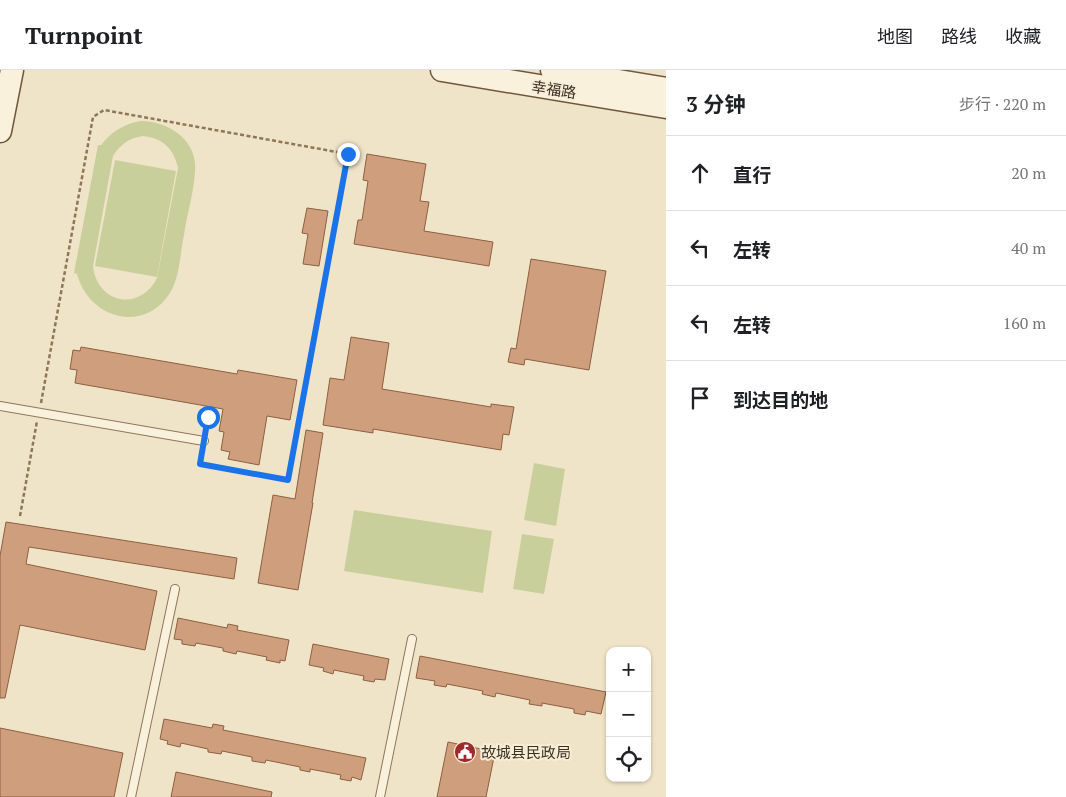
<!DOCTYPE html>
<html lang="zh">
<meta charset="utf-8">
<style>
body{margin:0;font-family:"PT Serif","Noto Sans SC",serif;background:#f6f6f6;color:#202124}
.controls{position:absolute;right:15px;bottom:15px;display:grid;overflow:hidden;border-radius:10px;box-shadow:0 1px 4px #0004}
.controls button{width:45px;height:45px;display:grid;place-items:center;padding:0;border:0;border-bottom:1px solid #e0e0e0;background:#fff;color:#202124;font:25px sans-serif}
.stop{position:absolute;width:15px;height:15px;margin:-11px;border:4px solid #1a73e8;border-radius:50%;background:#fff}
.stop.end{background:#1a73e8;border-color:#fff;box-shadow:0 1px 5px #0008}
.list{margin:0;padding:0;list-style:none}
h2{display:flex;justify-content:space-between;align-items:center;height:65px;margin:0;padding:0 20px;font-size:21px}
h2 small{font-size:16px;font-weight:400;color:#757577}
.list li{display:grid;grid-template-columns:32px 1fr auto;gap:15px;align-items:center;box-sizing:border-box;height:75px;padding:0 20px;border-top:1px solid #e0e0e0}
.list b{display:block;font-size:19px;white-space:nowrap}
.list em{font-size:16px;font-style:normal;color:#757577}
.icon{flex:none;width:28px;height:28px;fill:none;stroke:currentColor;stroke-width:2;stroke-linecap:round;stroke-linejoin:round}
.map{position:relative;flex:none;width:666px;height:727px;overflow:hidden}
header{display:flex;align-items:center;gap:30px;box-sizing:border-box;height:70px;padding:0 25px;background:#fff;border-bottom:1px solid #e0e0e0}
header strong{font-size:24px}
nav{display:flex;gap:28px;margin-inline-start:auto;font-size:18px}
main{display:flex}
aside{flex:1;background:#fff}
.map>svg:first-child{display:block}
.green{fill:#c9cf9b;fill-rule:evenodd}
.building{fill:#cf9f7d;stroke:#8d5f41}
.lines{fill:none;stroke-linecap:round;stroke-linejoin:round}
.lane-casing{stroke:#8d765c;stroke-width:10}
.secondary-casing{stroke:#6f573f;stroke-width:25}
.path{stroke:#8d765c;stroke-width:2.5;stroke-dasharray:4 2.5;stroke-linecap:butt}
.lane{stroke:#faf1dc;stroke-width:8}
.secondary{stroke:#faf1dc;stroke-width:22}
.route{stroke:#1a73e8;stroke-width:6}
.labels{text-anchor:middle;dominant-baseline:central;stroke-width:4;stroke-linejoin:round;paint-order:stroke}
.street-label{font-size:15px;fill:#3d2e20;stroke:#f7eed8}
.poi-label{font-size:15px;fill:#3d2e20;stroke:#f7eed8;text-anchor:start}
</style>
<header>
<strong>Turnpoint</strong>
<nav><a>地图</a><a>路线</a><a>收藏</a></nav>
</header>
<main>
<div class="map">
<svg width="666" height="727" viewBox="0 0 666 727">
<rect width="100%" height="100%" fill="#f0e4c8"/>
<g class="green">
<path d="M141,51C168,51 198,70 195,101C194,122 187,144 184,165C180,183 180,207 170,223C144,264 89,249 77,204L74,203L98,75H101C112,61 124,54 141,51ZM143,66C163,68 174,79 178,98L157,208C140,242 97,234 93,196L113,86C121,74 129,68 143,66Z"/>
<path d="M115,90L176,101L157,207L95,196Z"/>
<path d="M534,393L565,399L556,456L524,450Z"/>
<path d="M354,440L492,461L483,523L344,501Z"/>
<path d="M522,464L554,469L544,524L513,519Z"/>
</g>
<g class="building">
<path d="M367,84L426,94L420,131L429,132L424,161L493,172L489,196L354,174L358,150H362L368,111L363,110Z"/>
<path d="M307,138L328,141L319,196L303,194L308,164L302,163Z"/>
<path d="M531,189L606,201L589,300L525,289L524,295L508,292L511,278L516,279Z"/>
<path d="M351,267L389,273L382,319L491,337V334L514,337L509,365L503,364L501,380L373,359V363L323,355L330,308L344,310Z"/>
<path d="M81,277L237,304L238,300L297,310L290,350L267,346L259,395L228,389L230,382L221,380L224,362L219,361L223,339L75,313L77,300L70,299L73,280L80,281Z"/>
<path d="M306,360L323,363L312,433H313L298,520L258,513L273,425L295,429Z"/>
<path d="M6,452L237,488L234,509L29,477L26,494L157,521L145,580L20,555L5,628H0V486Z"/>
<path d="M178,548L227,558L228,554L238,556L237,560L289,570L285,591L280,590V593L266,590L267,587L237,581L236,584L223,581V578L196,573L195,576L182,574V570L174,569Z"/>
<path d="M313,574L389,589L385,610L375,609L374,612L363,610L364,606L334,600L333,604L323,601L324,598L309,595Z"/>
<path d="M420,586L606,622L601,644L586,641L585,645L574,643V639L542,633V636L529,634L530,630L496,623L495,627L482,624L483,621L447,614L446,617L434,615L435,611L416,608Z"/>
<path d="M164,649L212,658L213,654L224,656L223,660L366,688L361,710L352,707L351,711L340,709L341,705L310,699V702L300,700V697L266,690L265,693L252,691V687L222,681L221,684L208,682V679L181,673L180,677L167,674L168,671L160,669Z"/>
<path d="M0,658L123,683L114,727H0Z"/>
<path d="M448,672L495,682L486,727H437Z"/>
<path d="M176,702L272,722L271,727H171Z"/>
</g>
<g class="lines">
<g class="lane-casing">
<g id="lane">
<path d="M0,336L204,371"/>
<path d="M131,727L175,519"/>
<path d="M380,727L412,569"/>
</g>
</g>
<g class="secondary-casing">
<g id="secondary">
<path d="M442,0L666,37"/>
<path d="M552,0L666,19"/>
<path d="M0,61L12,0"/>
</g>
</g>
<g class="path">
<path d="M41,333L93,47L104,40L348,84L288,410L200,394L202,380"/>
<path d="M205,362L208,347"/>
<path d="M20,446L37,351"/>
</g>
<use href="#lane" class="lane"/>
<use href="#secondary" class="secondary"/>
</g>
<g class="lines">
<path class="route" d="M208,347L200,394L288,410L348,84"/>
</g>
<defs>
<g id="civic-disc" transform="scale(1.125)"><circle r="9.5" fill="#9e2a2b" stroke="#f7eed8"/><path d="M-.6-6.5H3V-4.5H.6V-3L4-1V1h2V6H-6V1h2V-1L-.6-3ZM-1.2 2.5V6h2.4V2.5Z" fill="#fff"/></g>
</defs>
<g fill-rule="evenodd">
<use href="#civic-disc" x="465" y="682"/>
</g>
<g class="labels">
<g class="street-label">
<text transform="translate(554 19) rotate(9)">幸福路</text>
</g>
<g class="poi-label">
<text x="481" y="682">故城县民政局</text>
</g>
</g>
</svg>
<div class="controls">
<button>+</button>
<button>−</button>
<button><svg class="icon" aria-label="locate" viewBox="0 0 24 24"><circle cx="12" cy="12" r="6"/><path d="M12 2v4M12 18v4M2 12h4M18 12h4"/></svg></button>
</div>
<div class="stop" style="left:208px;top:347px"></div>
<div class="stop end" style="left:348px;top:84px"></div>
</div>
<aside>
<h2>3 分钟<small>步行 · 220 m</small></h2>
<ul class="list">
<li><svg class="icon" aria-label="ahead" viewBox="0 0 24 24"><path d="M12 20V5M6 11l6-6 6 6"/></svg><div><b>直行</b></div><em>20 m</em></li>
<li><svg class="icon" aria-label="left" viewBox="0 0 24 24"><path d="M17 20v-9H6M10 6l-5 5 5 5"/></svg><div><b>左转</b></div><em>40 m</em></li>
<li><svg class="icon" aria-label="left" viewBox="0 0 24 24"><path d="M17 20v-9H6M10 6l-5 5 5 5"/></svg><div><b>左转</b></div><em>160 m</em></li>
<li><svg class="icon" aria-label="arrive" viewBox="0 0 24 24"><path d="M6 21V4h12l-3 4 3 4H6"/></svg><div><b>到达目的地</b></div></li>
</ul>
</aside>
</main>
